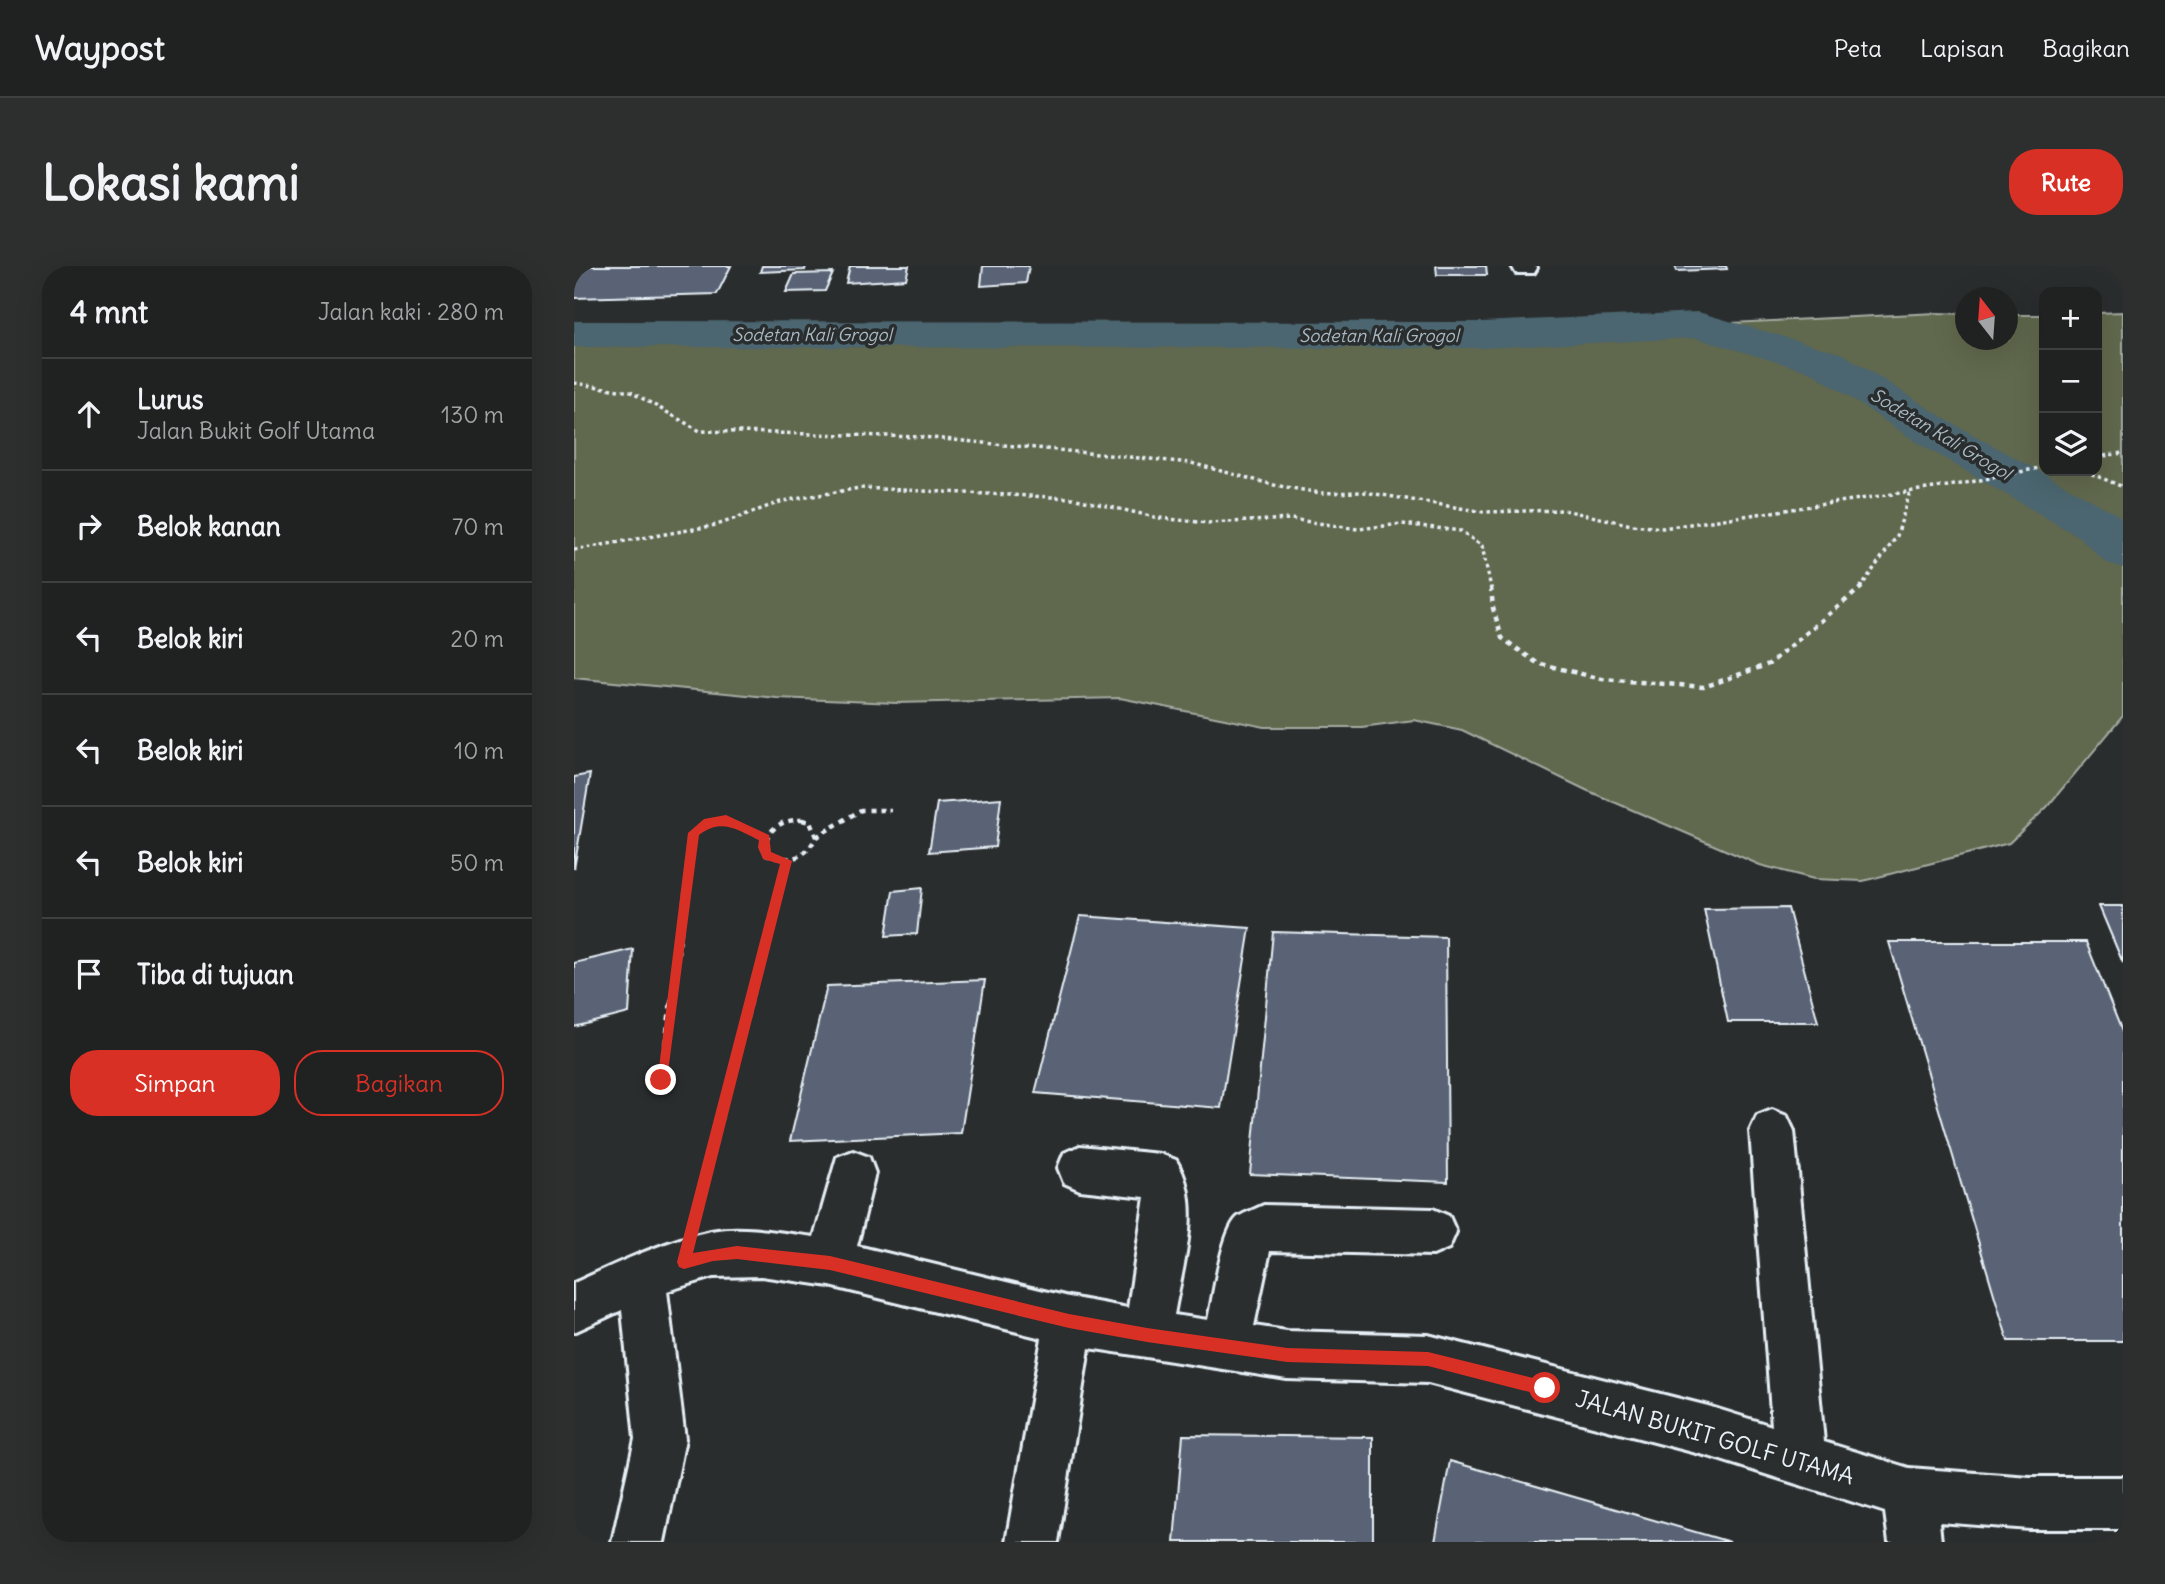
<!DOCTYPE html>
<html lang="id">
<meta charset="utf-8">
<style>
body{margin:0;font-family:Delius,sans-serif;background:#2d2f2f;color:#f1f3f6}
.controls{position:absolute;right:21px;top:21px;display:grid;overflow:hidden;border-radius:14px;box-shadow:0 7px 28px #0002}
.controls button{width:63px;height:63px;display:grid;place-items:center;padding:0;border:0;border-bottom:2px solid #3d3f40;background:#202222;color:#f1f3f6;font:35px sans-serif}
.compass{position:absolute;left:1381px;top:21px;width:63px;height:63px;border-radius:50%;background:#202222;box-shadow:0 7px 28px #0002;rotate:343deg}
.stop{position:absolute;width:21px;height:21px;margin:-16px;border:5px solid #d93025;border-radius:50%;background:#fff}
.stop.end{background:#d93025;border-color:#fff;box-shadow:0 2px 7px #0008}
.list{margin:0;padding:0;list-style:none}
h2{display:flex;justify-content:space-between;align-items:center;height:91px;margin:0;padding:0 28px;font-size:30px}
h2 small{font-size:23px;font-weight:400;color:#a2a4a5}
.list li{display:grid;grid-template-columns:46px 1fr auto;gap:21px;align-items:center;box-sizing:border-box;height:112px;padding:0 28px;border-top:2px solid #3d3f40}
.list b{display:block;font-size:26px;white-space:nowrap}
.list p{margin:0;font-size:23px;white-space:nowrap;color:#a2a4a5}
.list em{font-size:23px;font-style:normal;color:#a2a4a5}
.actions{display:flex;gap:14px;padding:21px 28px}
.actions a{flex:1;padding:16px 0;border:2px solid #d93025;border-radius:28px;text-align:center;font-size:24px;color:#d93025}
.actions .main{background:#d93025;color:#fff}
.icon{flex:none;width:38px;height:38px;fill:none;stroke:currentColor;stroke-width:2;stroke-linecap:round;stroke-linejoin:round}
.map{position:relative;flex:none;width:1549px;height:1276px;overflow:hidden;border-radius:28px}
header{display:flex;align-items:center;gap:42px;box-sizing:border-box;height:98px;padding:0 35px;background:#202222;border-bottom:2px solid #3d3f40}
header strong{font-size:33px}
nav{display:flex;gap:38px;margin-inline-start:auto;font-size:24px}
.intro{display:flex;align-items:center;justify-content:space-between;box-sizing:border-box;height:168px;padding:0 42px}
h1{margin:0;font-size:49px}
.button{padding:18px 32px;border-radius:28px;background:#d93025;color:#fff;font-size:24px;font-weight:700}
main{display:flex;gap:42px;padding:0 42px}
aside{flex:1;background:#202222;border-radius:28px;box-shadow:0 7px 28px #0002}
.map>svg:first-child{display:block}
.green{fill:#61674e;stroke:#a4aca3;stroke-width:2}
.lines{fill:none;stroke-linecap:round;stroke-linejoin:round}
.river{fill:#4c6670;fill-rule:evenodd}
.building{fill:#5a6374;stroke:#e8f1f8;stroke-width:2}
.minor-casing{stroke:#e8f1f8;stroke-width:6}
.path-far2{stroke:#e8f1f8;stroke-width:3.5;stroke-dasharray:3.5 3.5;stroke-linecap:butt}
.path-far1{stroke:#e8f1f8;stroke-width:4.5;stroke-dasharray:5 5;stroke-linecap:butt}
.path{stroke:#e8f1f8;stroke-width:5;stroke-dasharray:6 6;stroke-linecap:butt}
.minor{fill:#2a2d2e;fill-rule:evenodd}
.route{fill:#d93025}
.labels{text-anchor:middle;dominant-baseline:central;stroke-width:7;stroke-linejoin:round;paint-order:stroke}
.far-water-label{font-size:18px;font-style:italic;fill:#aab9c2;stroke:#2a2d2e}
.near-street-label{font-size:23px;fill:#e8f1f8;stroke:#2a2d2e}
</style>
<header>
<strong>Waypost</strong>
<nav><a>Peta</a><a>Lapisan</a><a>Bagikan</a></nav>
</header>
<div class="intro"><h1>Lokasi kami</h1><a class="button">Rute</a></div>
<main>
<aside>
<h2>4 mnt<small>Jalan kaki · 280 m</small></h2>
<ul class="list">
<li><svg class="icon" aria-label="ahead" viewBox="0 0 24 24"><path d="M12 20V5M6 11l6-6 6 6"/></svg><div><b>Lurus</b><p>Jalan Bukit Golf Utama</p></div><em>130 m</em></li>
<li><svg class="icon" aria-label="right" viewBox="0 0 24 24"><path d="M7 20v-9h11M14 6l5 5-5 5"/></svg><div><b>Belok kanan</b></div><em>70 m</em></li>
<li><svg class="icon" aria-label="left" viewBox="0 0 24 24"><path d="M17 20v-9H6M10 6l-5 5 5 5"/></svg><div><b>Belok kiri</b></div><em>20 m</em></li>
<li><svg class="icon" aria-label="left" viewBox="0 0 24 24"><path d="M17 20v-9H6M10 6l-5 5 5 5"/></svg><div><b>Belok kiri</b></div><em>10 m</em></li>
<li><svg class="icon" aria-label="left" viewBox="0 0 24 24"><path d="M17 20v-9H6M10 6l-5 5 5 5"/></svg><div><b>Belok kiri</b></div><em>50 m</em></li>
<li><svg class="icon" aria-label="arrive" viewBox="0 0 24 24"><path d="M6 21V4h12l-3 4 3 4H6"/></svg><div><b>Tiba di tujuan</b></div></li>
</ul>
<div class="actions"><a class="main">Simpan</a><a>Bagikan</a></div>
</aside>
<div class="map">
<svg width="1549" height="1276" viewBox="0 0 1549 1276">
<rect width="100%" height="100%" fill="#2a2d2e"/>
<filter id="ink" filterUnits="userSpaceOnUse"><feTurbulence type="fractalNoise" baseFrequency=".0143" numOctaves="2"/><feDisplacementMap in="SourceGraphic" scale="14" xChannelSelector="R" yChannelSelector="G"/><feConvolveMatrix kernelMatrix="1 2 1 2 8 2 1 2 1" color-interpolation-filters="sRGB"/></filter>
<g filter="url(#ink)">
<path class="green" d="M1549,46V450L1473,541L1435,577L1289,615L1240,613L1186,599L1012,524L888,464L840,454L788,461H691L546,432L322,437L203,432L0,412V68L908,69L1363,47L1391,48L1392,74H1434V49H1470V205H1523V47Z"/>
<g class="lines">
<path class="river" d="M1124,46L1269,88L1378,157L1541,247L1549,255V302L1531,296L1505,271L1344,177L1237,106L1122,72L908,82L0,81V55L908,56Z"/>
</g>
<g class="building">
<path d="M0,0H157L143,28L0,32Z"/>
<path d="M188,0H232L231,4L186,6Z"/>
<path d="M276,0H335L332,13L272,17Z"/>
<path d="M409,0H455L452,17L407,20Z"/>
<path d="M862,0H912L913,9H863Z"/>
<path d="M1101,0H1152L1153,3L1103,5Z"/>
<path d="M259,7L251,25L212,26L220,8Z"/>
<path d="M16,508L0,603V511Z"/>
<path d="M427,532L421,581L355,586L363,537Z"/>
<path d="M348,622L343,668L312,670L319,625Z"/>
<path d="M1525,640H1549V697Z"/>
<path d="M1214,642L1244,756H1154L1130,643Z"/>
<path d="M506,650L676,662L647,842L461,827Z"/>
<path d="M699,666L872,671L874,916L676,908Z"/>
<path d="M1315,676H1512L1549,768V1075H1434Z"/>
<path d="M59,683L55,747L0,761V697Z"/>
<path d="M411,714L387,867L216,875L253,720Z"/>
<path d="M609,1169L799,1171V1276H600Z"/>
<path d="M876,1195L1156,1276H861Z"/>
</g>
<g class="lines">
<g class="minor-casing">
<g id="minor">
<path d="M938,0H962L963,2L960,7H942Z"/>
<path d="M1198,844L1213,850L1220,865L1250,1176L1335,1202L1456,1211H1549V1263H1456L1365,1256L1367,1276H1315L1311,1246L1134,1190L854,1117L713,1113L515,1082L484,1276H432L468,1072L256,1020L187,1010L139,1011L93,1025L111,1173L90,1276H38L61,1173L48,1044L0,1066V1017C44,997 89,975 137,965C170,959 207,967 240,971L263,891L279,885L295,891L301,907L283,980L495,1031L554,1042L571,931L506,924L490,917L484,902L490,887L506,880L586,888L602,894C630,939 608,1000 600,1049L634,1054C639,1032 648,964 664,951C672,946 682,943 690,939L859,943L875,950L882,966L875,982L859,989L696,985L680,1060L713,1065L854,1069L1134,1140L1198,1160L1176,865L1183,850Z"/>
</g>
</g>
<g class="path-far2">
<path d="M0,117L57,126L126,165L348,171L617,197L700,219L746,227L790,226L910,246L990,244L1058,259L1089,262L1387,218L1470,201"/>
<path d="M1523,191L1549,187"/>
<path d="M1511,205L1549,221"/>
<path d="M0,284L143,259L209,235L286,222L498,232L585,252L634,257L717,253L784,263L828,258L887,265L908,280L917,322"/>
<path d="M1286,322L1323,270L1336,225"/>
</g>
<g class="path-far1">
<path d="M917,321L919,342L928,372L963,397L1028,413L1130,421L1195,398L1288,321"/>
<path d="M228,554L236,556L242,571C231,594 215,596 193,589L189,581C195,562 208,553 228,554Z"/>
<path d="M242,571L287,544H317"/>
<path d="M97,738L120,567C145,548 166,560 191,572"/>
<path d="M176,738L212,595"/>
</g>
<g class="path">
<path d="M87,814L97,737"/>
<path d="M122,950L176,737"/>
</g>
<use href="#minor" class="minor"/>
</g>
</g>
<path class="route" d="M152,549L195,569L197,586L218,595L119,987L163,980L256,990L495,1048L573,1062L713,1082L854,1086L971,1115L976,1117V1128L971,1130L854,1100L713,1096L573,1076L495,1062L256,1004L163,993L139,995L110,1003L105,1001L103,996L206,598L189,593L184,581L185,574C162,563 147,552 125,569L93,814L92,818H83L114,567L130,553Z"/>
<g class="labels">
<g class="far-water-label">
<text x="238" y="68">Sodetan Kali Grogol</text>
<text x="805" y="69">Sodetan Kali Grogol</text>
<text transform="translate(1367 168) rotate(31)">Sodetan Kali Grogol</text>
</g>
<g class="near-street-label">
<text transform="translate(1141 1171) rotate(16)">JALAN BUKIT GOLF UTAMA</text>
</g>
</g>
</svg>
<div class="controls">
<button>+</button>
<button>−</button>
<button><svg class="icon" aria-label="layers" viewBox="0 0 24 24"><path d="M12 4l9 5-9 5-9-5zM3 14l9 5 9-5"/></svg></button>
</div>
<svg class="compass" viewBox="-18 -18 36 36"><path d="M0-13l5 13h-10z" fill="#e53935"/><path d="M0 13l5-13h-10z" fill="#a2a4a5"/></svg>
<div class="stop" style="left:971px;top:1122px"></div>
<div class="stop end" style="left:87px;top:814px"></div>
</div>
</main>
